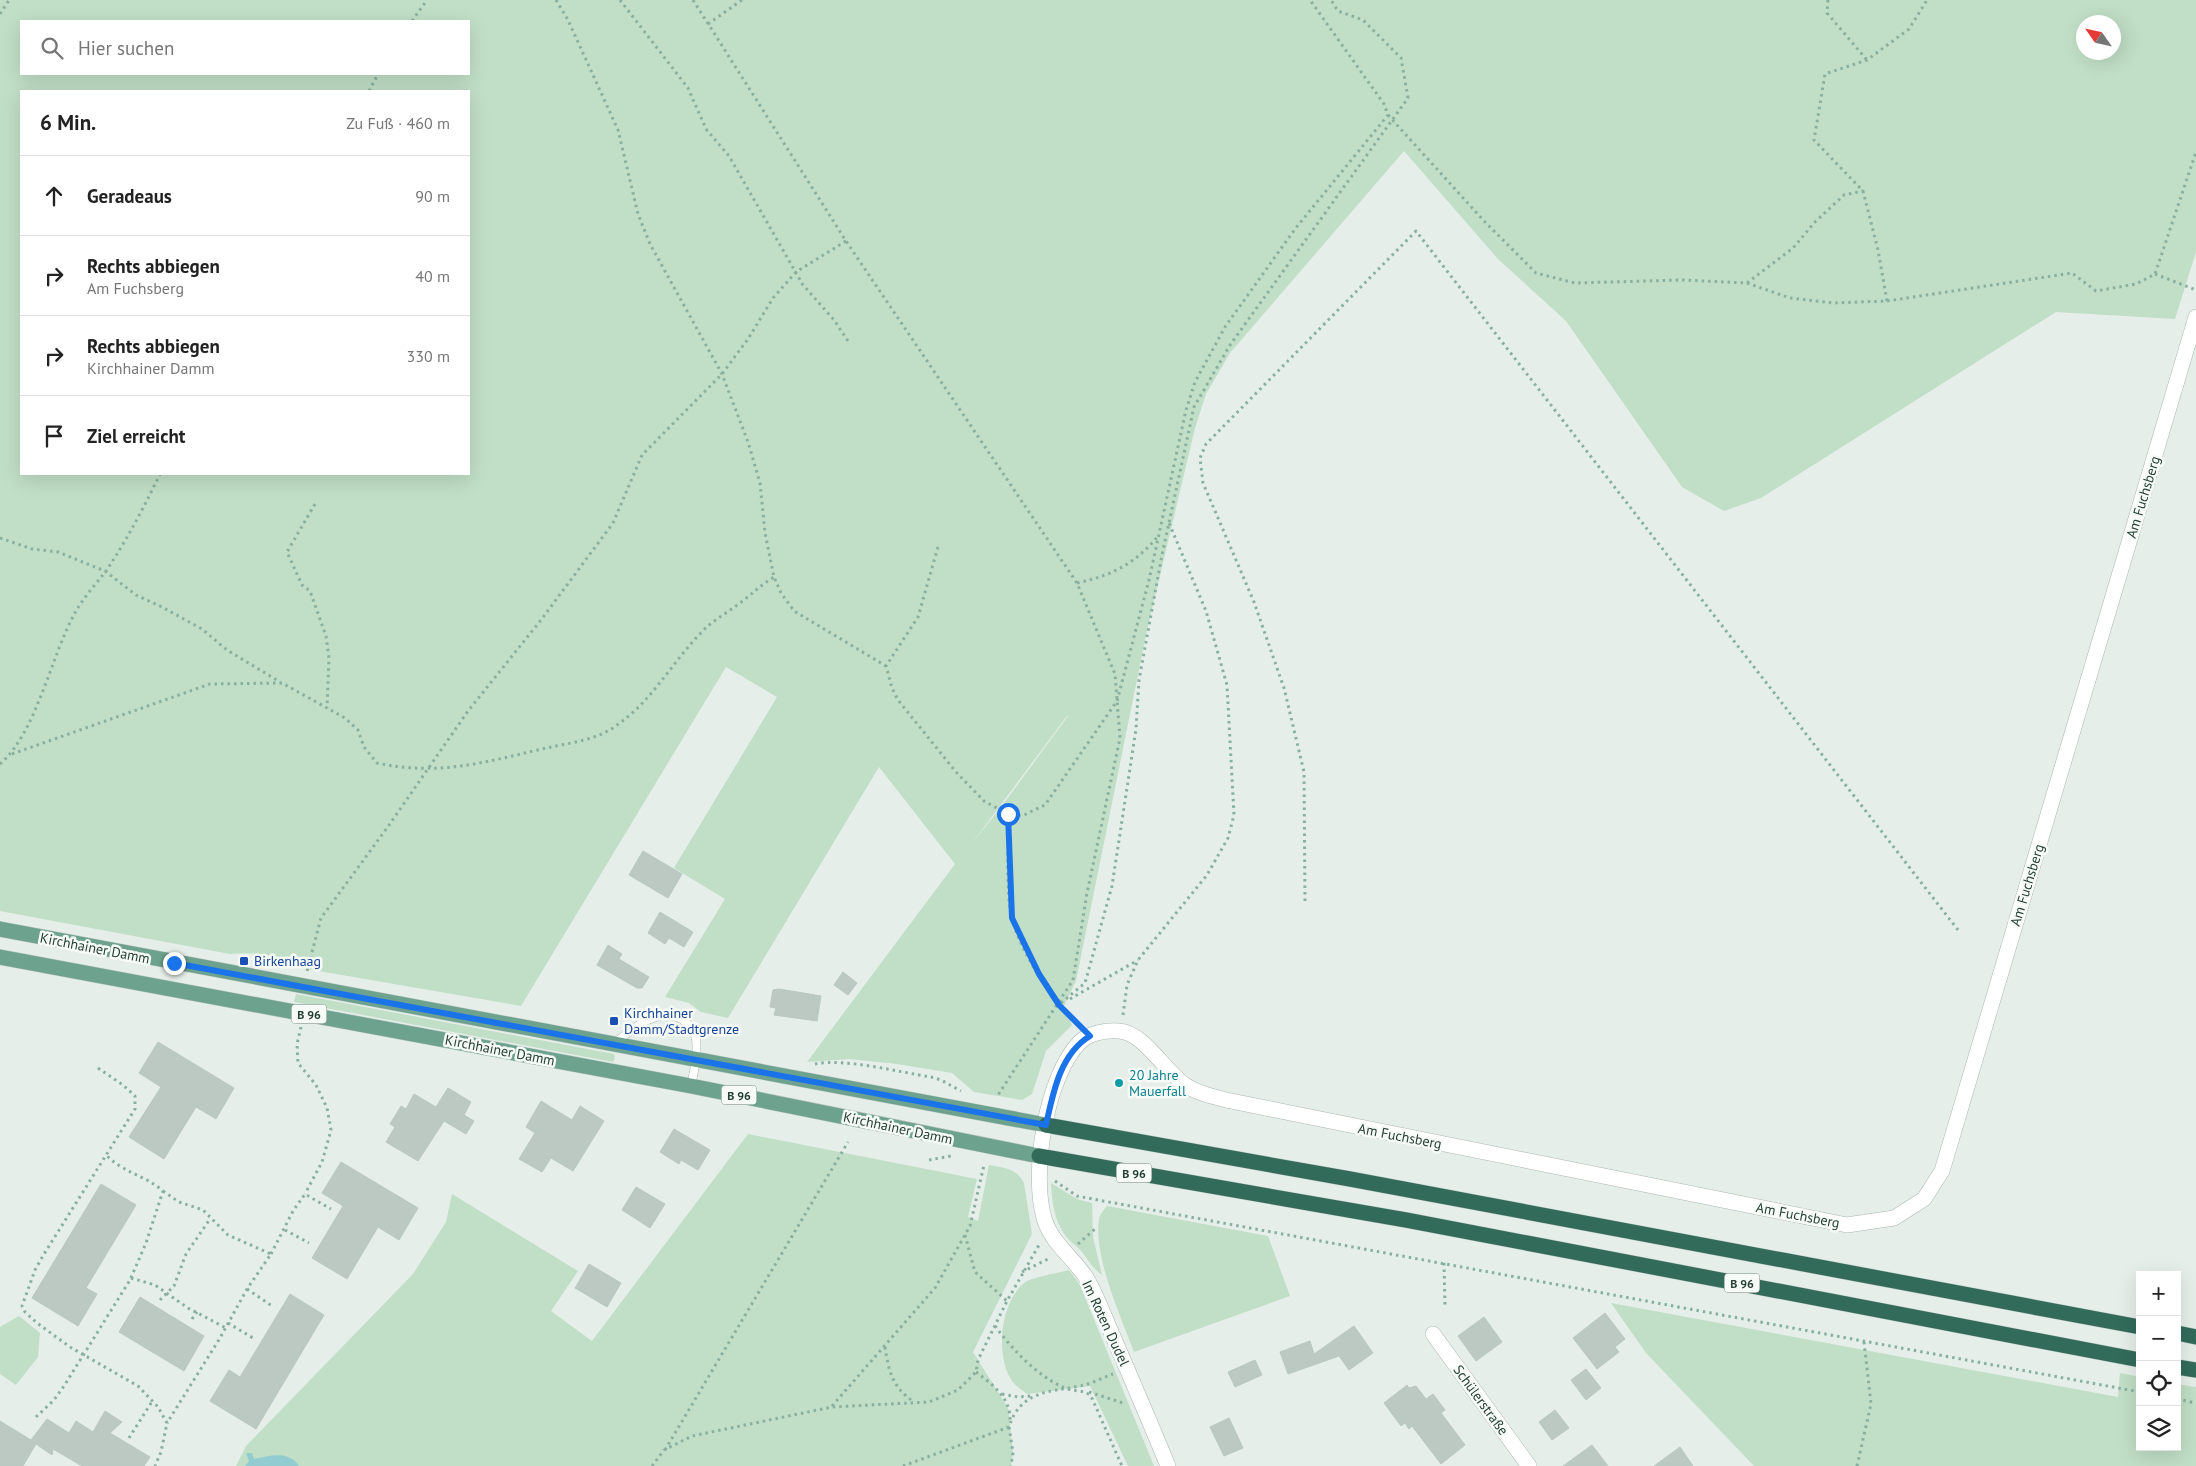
<!DOCTYPE html>
<html lang="de">
<meta charset="utf-8">
<style>
body{margin:0;font-family:"PT Sans",sans-serif;background:#f6f6f6;color:#222}
.controls{position:absolute;right:15px;bottom:15px;display:grid;overflow:hidden;border-radius:0px;box-shadow:0 5px 20px #0002}
.controls button{width:45px;height:45px;display:grid;place-items:center;padding:0;border:0;border-bottom:1px solid #e0e0e0;background:#fff;color:#222;font:25px sans-serif}
.compass{position:absolute;left:2076px;top:15px;width:45px;height:45px;border-radius:50%;background:#fff;box-shadow:0 5px 20px #0002;rotate:304deg}
.stop{position:absolute;width:15px;height:15px;margin:-11px;border:4px solid #1a73e8;border-radius:50%;background:#fff}
.stop.end{background:#1a73e8;border-color:#fff;box-shadow:0 1px 5px #0008}
.list{margin:0;padding:0;list-style:none}
h2{display:flex;justify-content:space-between;align-items:center;height:65px;margin:0;padding:0 20px;font-size:21px}
h2 small{font-size:16px;font-weight:400;color:#767676}
.list li{display:grid;grid-template-columns:32px 1fr auto;gap:15px;align-items:center;box-sizing:border-box;height:80px;padding:0 20px;border-top:1px solid #e0e0e0}
.list b{display:block;font-size:19px;white-space:nowrap}
.list p{margin:0;font-size:16px;white-space:nowrap;color:#767676}
.list em{font-size:16px;font-style:normal;color:#767676}
.icon{flex:none;width:28px;height:28px;fill:none;stroke:currentColor;stroke-width:2;stroke-linecap:round;stroke-linejoin:round}
.map{position:relative;flex:none;width:2196px;height:1466px;overflow:hidden}
.search{position:absolute;background:#fff;box-shadow:0 5px 20px #0002;left:20px;top:20px;width:450px;height:55px;display:flex;align-items:center;gap:12px;box-sizing:border-box;padding:0 18px;border-radius:0px;color:#767676;font-size:19px}
.panel{position:absolute;background:#fff;box-shadow:0 5px 20px #0002;left:20px;top:90px;width:450px;height:385px;border-radius:0px}
.map>svg:first-child{display:block}
.green{fill:#c1dec6;fill-rule:evenodd}
.water{fill:#92ccd0}
.building{fill:#bcc9c3;stroke:#b9c8c0}
.lines{fill:none;stroke-linecap:round;stroke-linejoin:round}
.lane-casing{stroke:#a9b6b0;stroke-width:9}
.street-casing{stroke:#a9b6b0;stroke-width:16}
.primary-casing{stroke:#c2cac7;stroke-width:16}
.highway-casing{stroke:#c2cac7;stroke-width:16}
.path{stroke:#88b0a0;stroke-width:3;stroke-dasharray:2.5 4;stroke-linecap:butt}
.lane{stroke:#fff;stroke-width:8}
.street{stroke:#fff;stroke-width:15}
.primary{stroke:#6da28f;stroke-width:15}
.highway{stroke:#326b5a;stroke-width:15}
.route{stroke:#1a73e8;stroke-width:6}
.transit-dot{fill:#1a4fb4;stroke:#f7fbf8;stroke-width:2}
.culture-dot{fill:#0f9aa8;stroke:#f7fbf8;stroke-width:2}
.labels{text-anchor:middle;dominant-baseline:central;stroke-width:5;stroke-linejoin:round;paint-order:stroke}
.shield{fill:#f7fbf8;stroke:#657870;stroke-width:1}
.shield-label{font-size:12px;font-weight:bold;fill:#264036}
.street-label{font-size:14px;fill:#264036;stroke:#f7fbf8}
.transit-label{font-size:14px;fill:#164399;stroke:#f7fbf8;text-anchor:start}
.culture-label{font-size:14px;fill:#0d838f;stroke:#f7fbf8;text-anchor:start}
</style>
<div class="map">
<svg width="2196" height="1466" viewBox="0 0 2196 1466">
<rect width="100%" height="100%" fill="#e6eeea"/>
<g class="green">
<path d="M0,0H2196V252L2175,319L2056,312L1761,498L1724,511L1682,487L1566,321L1498,259L1404,151L1230,353L1206,394L1195,428L1147,630L1076,981L1064,1006L1072,1025L1046,1051L1032,1094L1022,1100L974,1092L952,1073L897,1064L849,1059L807,1062L955,864L879,767L728,1018L701,1012L689,1003L665,997L725,899L674,868L777,697L726,667L521,1006L307,969C287,956 253,951 230,954L0,911ZM21,21H469V74H21ZM2084,22H2114V52H2084ZM21,91H469V474H21ZM1068,716L1001,807L970,846L1067,716Z"/>
<path d="M296,994L614,1054L615,1058L613,1062L294,1002Z"/>
<path d="M748,1134L977,1179L968,1217L978,1221L989,1165C1005,1168 1016,1168 1024,1183L1032,1234L973,1352L1008,1408L1013,1453L1011,1466H236L246,1446L413,1274L446,1222L452,1194L578,1271L551,1311L592,1341Z"/>
<path d="M1051,1183L1077,1199L1092,1203L1093,1237L1102,1275C1093,1269 1089,1261 1082,1252C1077,1246 1070,1242 1065,1235C1054,1220 1052,1202 1051,1183Z"/>
<path d="M1107,1206L1268,1236L1290,1296L1134,1352C1121,1317 1093,1256 1099,1219C1100,1214 1104,1210 1107,1206Z"/>
<path d="M1069,1270L1080,1285L1154,1466H1128L1090,1386L1027,1394C1023,1390 1015,1386 1012,1381C995,1356 1000,1303 1024,1283C1032,1277 1059,1273 1069,1270Z"/>
<path d="M1611,1303L2118,1397L2120,1373L2140,1377V1447H2177V1384L2196,1387V1466H1754L1646,1353Z"/>
<path d="M19,1316L40,1333L38,1357L16,1385L0,1374V1327Z"/>
</g>
<path class="water" d="M246,1453H252L254,1459C270,1456 288,1450 299,1466H245L249,1461Z"/>
<g class="building">
<path d="M643,851L682,874L668,898L629,875Z"/>
<path d="M660,912L693,932L684,947L669,938L665,944L648,933Z"/>
<path d="M608,945L622,954L619,959L649,977L642,988H637L597,965Z"/>
<path d="M843,972L857,983L848,995L834,985Z"/>
<path d="M779,989L821,996L817,1021L774,1015L776,1008L770,1007L773,990Z"/>
<path d="M158,1042L234,1088L216,1119L196,1107L164,1159L129,1137L161,1087L139,1073Z"/>
<path d="M448,1088L471,1102L464,1115L474,1121L466,1134L444,1121L418,1161L386,1142L395,1127L390,1124L401,1106L406,1109L414,1094L436,1107Z"/>
<path d="M541,1101L572,1120L580,1106L604,1121L573,1171L551,1158L542,1172L519,1159L535,1133L526,1127Z"/>
<path d="M674,1129L710,1150L698,1170L681,1160L679,1164L660,1152Z"/>
<path d="M341,1162L418,1208L399,1240L378,1227L347,1279L312,1258L343,1206L322,1193Z"/>
<path d="M101,1184L136,1205L86,1288L97,1294L78,1326L32,1298Z"/>
<path d="M636,1187L665,1204L650,1228L622,1210Z"/>
<path d="M589,1264L621,1283L607,1307L575,1288Z"/>
<path d="M290,1294L324,1315L256,1429L210,1401L229,1370L240,1377Z"/>
<path d="M140,1297L204,1336L184,1371L119,1332Z"/>
<path d="M1605,1313L1625,1339L1615,1347L1619,1352L1597,1369L1573,1338Z"/>
<path d="M1484,1317L1502,1342L1476,1361L1458,1336Z"/>
<path d="M1354,1326L1373,1353L1349,1370L1339,1356L1288,1374L1280,1352L1310,1341L1314,1354Z"/>
<path d="M1255,1360L1262,1375L1235,1387L1228,1372Z"/>
<path d="M1586,1369L1601,1388L1586,1400L1571,1380Z"/>
<path d="M1407,1385L1409,1388L1416,1386L1426,1399L1433,1394L1445,1410L1441,1413L1465,1445L1441,1464L1412,1426L1409,1429L1405,1423L1401,1426L1384,1403Z"/>
<path d="M1555,1410L1569,1428L1552,1440L1539,1422Z"/>
<path d="M105,1411L122,1422L110,1433L150,1457L144,1466H82L53,1449L52,1455L36,1444L23,1466H0V1421L31,1440L47,1419L69,1433L76,1421L93,1432Z"/>
<path d="M1229,1418L1243,1448L1224,1456L1210,1427Z"/>
<path d="M1592,1445L1608,1466H1563Z"/>
<path d="M1680,1447L1693,1466H1654Z"/>
</g>
<g class="lines">
<g class="lane-casing">
<path id="lane" d="M615,1043C633,1028 664,1002 687,1023C692,1027 695,1032 696,1039C698,1055 694,1071 691,1086"/>
</g>
<g class="street-casing">
<g id="street">
<path d="M1433,1334L1529,1466"/>
<path d="M1168,1466C1150,1422 1131,1378 1112,1334C1104,1316 1097,1296 1087,1279C1074,1258 1051,1243 1044,1218C1031,1173 1046,1076 1080,1042C1089,1033 1106,1030 1119,1031C1143,1032 1165,1071 1185,1085C1199,1094 1215,1097 1231,1101L1847,1225L1894,1218L1924,1199L1942,1171L2196,317"/>
</g>
</g>
<g class="primary-casing">
<g id="primary">
<path d="M0,929L1046,1125"/>
<path d="M0,957L691,1086L1039,1156"/>
</g>
</g>
<g class="highway-casing">
<g id="highway">
<path d="M1046,1125L1350,1179L2140,1327"/>
<path d="M1039,1156L1406,1220L2140,1360"/>
<path d="M2177,1333L2196,1337"/>
<path d="M2177,1367L2196,1370"/>
</g>
</g>
<g class="path">
<path d="M556,0L568,20L618,130L638,214L650,244L722,374L748,442L760,483L765,533L774,577L781,593L794,611L886,666"/>
<path d="M620,0L688,88L706,129L729,156L803,285L834,320L848,341"/>
<path d="M693,0L846,241L1077,583L1115,674L1120,738L1087,893L1073,980L998,1095"/>
<path d="M1828,0L1827,13L1867,60"/>
<path d="M0,14L9,0"/>
<path d="M412,21L427,0"/>
<path d="M708,24L742,0"/>
<path d="M369,91L378,74"/>
<path d="M1388,115L1484,221L1536,273L1575,283L1682,280L1747,283L1790,298L1833,303L1887,301L2072,273L2096,291L2136,284L2155,274L2196,152"/>
<path d="M2155,274L2196,290"/>
<path d="M1747,283L1793,248L1815,222L1844,195L1863,191"/>
<path d="M1887,301L1878,250L1863,191L1814,140L1825,74L1867,60L1909,29L1927,0"/>
<path d="M315,504L287,552L302,585L310,591L326,636L329,658L327,708"/>
<path d="M0,538L32,549L58,552L105,571L136,595L162,607L202,629L227,650L280,682"/>
<path d="M938,547L918,617L886,666L892,688L898,700L956,772L984,801L1008,814L1022,816L1045,805L1117,701L1149,580L1186,410L1195,382L1225,327L1295,229L1388,115L1384,104L1310,0"/>
<path d="M1077,583C1113,575 1135,564 1159,535"/>
<path d="M12,754L210,684L282,683L345,718L358,730L364,747L377,763C438,776 482,763 542,749C567,743 596,741 617,725C651,702 671,664 699,635C712,620 729,612 744,600C754,592 762,584 774,577"/>
<path d="M0,764C37,732 51,655 76,611C84,597 96,584 106,571C127,540 144,507 160,474"/>
<path d="M1008,814C1009,844 1005,889 1012,918C1020,953 1053,1000 1079,1025"/>
<path d="M1305,901L1304,772L1284,688L1254,602L1203,483L1200,458L1206,444L1416,231L1958,930"/>
<path d="M307,971L321,918L387,828L468,711L541,620L613,523L642,455L722,374L748,339L773,298L796,272L846,241"/>
<path d="M1070,999L1138,960"/>
<path d="M1061,1003L1085,983L1112,886L1136,729L1139,680L1162,555L1194,407L1230,345L1408,98L1401,58L1363,20L1338,11L1331,0"/>
<path d="M1123,1015L1127,985L1138,960L1207,875L1228,838L1234,815L1227,685L1206,611L1169,523"/>
<path d="M301,1027L297,1044L298,1063L316,1085L327,1108L331,1130L322,1162L305,1194"/>
<path d="M815,1064C846,1058 898,1072 931,1077L941,1080L961,1091"/>
<path d="M98,1068L123,1085L135,1096V1109L44,1254L35,1270L22,1306L25,1312L37,1323L70,1347L138,1386L158,1407L167,1423L161,1452L155,1466"/>
<path d="M929,1160L951,1156"/>
<path d="M1055,1181L1077,1196L1098,1200L2140,1392"/>
<path d="M163,1191L179,1202L203,1210L228,1235L271,1254L247,1289L220,1338L167,1423"/>
<path d="M285,1230L309,1243"/>
<path d="M965,1235L975,1272L1007,1301"/>
<path d="M1078,1244L1095,1229"/>
<path d="M271,1254L293,1211L305,1194L331,1209"/>
<path d="M1444,1263L1445,1306"/>
<path d="M1022,1272L1050,1258"/>
<path d="M131,1278L155,1285L188,1308L226,1328"/>
<path d="M247,1289L272,1306"/>
<path d="M160,1300L174,1286L186,1254L210,1219"/>
<path d="M192,1319L197,1312"/>
<path d="M228,1323L253,1338"/>
<path d="M995,1326C1013,1350 1037,1376 1065,1388C1074,1392 1083,1389 1091,1396L1122,1466"/>
<path d="M885,1347C889,1372 892,1387 914,1402"/>
<path d="M976,1372C993,1385 1011,1398 1010,1421"/>
<path d="M1089,1392L1123,1403"/>
<path d="M1002,1394L1018,1397L1031,1396"/>
<path d="M2177,1399L2196,1403"/>
<path d="M832,1406L935,1288L970,1226L984,1165"/>
<path d="M36,1417L54,1400L64,1386L130,1280L146,1243L163,1191C145,1175 123,1173 105,1154"/>
<path d="M1009,1427L1013,1453L1011,1466"/>
<path d="M129,1438L153,1400"/>
<path d="M665,1450L848,1142"/>
<path d="M652,1466L664,1450L692,1436L832,1407L929,1402L958,1390L976,1372L978,1360L1007,1301L1039,1245"/>
<path d="M903,1466L1009,1427C1020,1391 1049,1392 1080,1386C1091,1384 1102,1378 1113,1374"/>
<path d="M1857,1466L1871,1404L1864,1342"/>
</g>
<use href="#lane" class="lane"/>
<use href="#street" class="street"/>
<use href="#primary" class="primary"/>
<use href="#highway" class="highway"/>
</g>
<g class="lines">
<path class="route" d="M174,963L1046,1125C1053,1093 1060,1054 1090,1036L1059,1005L1039,974L1012,918L1008,814"/>
</g>
<g class="transit-dot">
<rect x="239" y="956" width="10" height="10" rx="2.5"/>
<rect x="609" y="1016" width="10" height="10" rx="2.5"/>
</g>
<circle class="culture-dot" cx="1119" cy="1083" r="5"/>
<g class="labels">
<g class="shield">
<rect x="291.5" y="1004.5" width="35" height="19" rx="4"/>
<rect x="721.5" y="1085.5" width="35" height="19" rx="4"/>
<rect x="1116.5" y="1163.5" width="35" height="19" rx="4"/>
<rect x="1724.5" y="1273.5" width="35" height="19" rx="4"/>
</g>
<g class="shield-label">
<text x="309" y="1014">B 96</text>
<text x="739" y="1095">B 96</text>
<text x="1134" y="1173">B 96</text>
<text x="1742" y="1283">B 96</text>
</g>
<g class="street-label">
<text transform="translate(2143 497) rotate(-73)">Am Fuchsberg</text>
<text transform="translate(2027 885) rotate(-73)">Am Fuchsberg</text>
<text transform="translate(95 948) rotate(11)">Kirchhainer Damm</text>
<text transform="translate(500 1050) rotate(11)">Kirchhainer Damm</text>
<text transform="translate(898 1128) rotate(12)">Kirchhainer Damm</text>
<text transform="translate(1400 1136) rotate(11)">Am Fuchsberg</text>
<text transform="translate(1798 1215) rotate(11)">Am Fuchsberg</text>
<text transform="translate(1106 1323) rotate(65)">Im Roten Dudel</text>
<text transform="translate(1481 1400) rotate(54)">Schülerstraße</text>
</g>
<g class="transit-label">
<text x="254" y="961">Birkenhaag</text>
<text x="624" y="1013">Kirchhainer<tspan x="624" dy="16">Damm/Stadtgrenze</tspan></text>
</g>
<g class="culture-label">
<text x="1129" y="1075">20 Jahre<tspan x="1129" dy="16">Mauerfall</tspan></text>
</g>
</g>
</svg>
<div class="controls">
<button>+</button>
<button>−</button>
<button><svg class="icon" aria-label="locate" viewBox="0 0 24 24"><circle cx="12" cy="12" r="6"/><path d="M12 2v4M12 18v4M2 12h4M18 12h4"/></svg></button>
<button><svg class="icon" aria-label="layers" viewBox="0 0 24 24"><path d="M12 4l9 5-9 5-9-5zM3 14l9 5 9-5"/></svg></button>
</div>
<svg class="compass" viewBox="-18 -18 36 36"><path d="M0-13l5 13h-10z" fill="#e53935"/><path d="M0 13l5-13h-10z" fill="#767676"/></svg>
<div class="stop" style="left:1008px;top:814px"></div>
<div class="stop end" style="left:174px;top:963px"></div>
<div class="search"><svg class="icon" aria-label="search" viewBox="0 0 24 24"><circle cx="10" cy="10" r="6"/><path d="M15 15l6 6"/></svg>Hier suchen</div>
<section class="panel">
<h2>6 Min.<small>Zu Fuß · 460 m</small></h2>
<ul class="list">
<li><svg class="icon" aria-label="ahead" viewBox="0 0 24 24"><path d="M12 20V5M6 11l6-6 6 6"/></svg><div><b>Geradeaus</b></div><em>90 m</em></li>
<li><svg class="icon" aria-label="right" viewBox="0 0 24 24"><path d="M7 20v-9h11M14 6l5 5-5 5"/></svg><div><b>Rechts abbiegen</b><p>Am Fuchsberg</p></div><em>40 m</em></li>
<li><svg class="icon" aria-label="right" viewBox="0 0 24 24"><path d="M7 20v-9h11M14 6l5 5-5 5"/></svg><div><b>Rechts abbiegen</b><p>Kirchhainer Damm</p></div><em>330 m</em></li>
<li><svg class="icon" aria-label="arrive" viewBox="0 0 24 24"><path d="M6 21V4h12l-3 4 3 4H6"/></svg><div><b>Ziel erreicht</b></div></li>
</ul>
</section>
</div>
